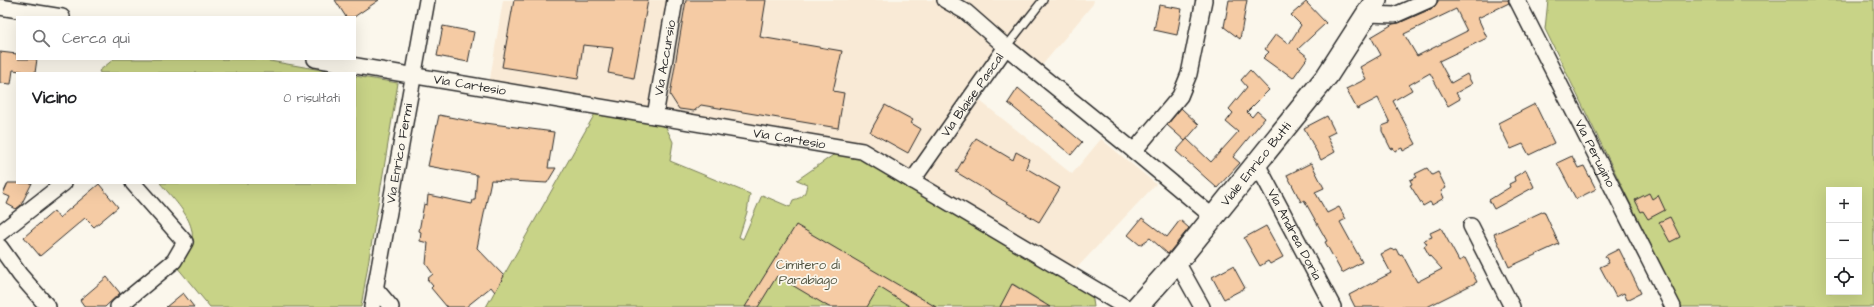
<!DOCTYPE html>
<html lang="it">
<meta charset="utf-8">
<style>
body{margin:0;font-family:"Architects Daughter",sans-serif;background:#f6f6f6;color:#202124}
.controls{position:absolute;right:12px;bottom:12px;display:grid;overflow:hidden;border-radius:0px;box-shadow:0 4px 16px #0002}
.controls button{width:36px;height:36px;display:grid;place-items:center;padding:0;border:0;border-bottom:1px solid #e0e0e0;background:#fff;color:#202124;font:20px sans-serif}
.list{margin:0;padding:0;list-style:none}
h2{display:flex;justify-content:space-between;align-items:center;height:52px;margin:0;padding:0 16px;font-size:17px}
h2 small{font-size:13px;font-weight:400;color:#757577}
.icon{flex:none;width:22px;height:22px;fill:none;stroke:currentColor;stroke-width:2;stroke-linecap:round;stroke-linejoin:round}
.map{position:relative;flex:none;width:1874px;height:307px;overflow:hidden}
.search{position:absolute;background:#fff;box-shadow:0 4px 16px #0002;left:16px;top:16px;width:340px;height:44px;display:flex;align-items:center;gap:10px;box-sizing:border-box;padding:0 14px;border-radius:0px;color:#757577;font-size:15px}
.panel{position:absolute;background:#fff;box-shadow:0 4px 16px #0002;left:16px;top:72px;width:340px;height:112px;border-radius:0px}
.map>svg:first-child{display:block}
.built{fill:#f9ead6}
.green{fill:#c8d387;stroke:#7a7f59;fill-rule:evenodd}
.building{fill:#f5cba4;stroke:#2b2b2b;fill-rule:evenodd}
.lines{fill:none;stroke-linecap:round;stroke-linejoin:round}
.lane-casing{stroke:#2b2b2b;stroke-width:10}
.street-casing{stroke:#2b2b2b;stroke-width:18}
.secondary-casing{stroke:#2b2b2b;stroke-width:24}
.lane{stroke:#fbf7ec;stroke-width:7}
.street{stroke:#fbf7ec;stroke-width:15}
.secondary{stroke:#fbf7ec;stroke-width:21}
.labels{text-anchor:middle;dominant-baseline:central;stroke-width:3.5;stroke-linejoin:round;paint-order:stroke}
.street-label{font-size:13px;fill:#2b2b2b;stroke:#fbf7ec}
.park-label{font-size:13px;fill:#525542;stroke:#fbf7ec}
</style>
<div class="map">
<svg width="1874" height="307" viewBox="0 0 1874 307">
<rect width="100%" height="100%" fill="#fbf7ec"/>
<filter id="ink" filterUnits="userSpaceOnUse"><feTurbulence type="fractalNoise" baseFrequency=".025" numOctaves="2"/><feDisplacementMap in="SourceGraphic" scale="8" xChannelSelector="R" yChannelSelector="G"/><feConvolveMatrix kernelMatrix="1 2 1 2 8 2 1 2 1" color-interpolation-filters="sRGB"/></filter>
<g filter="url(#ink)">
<g class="built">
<path d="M503,0H1094L1093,4L1039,69L1005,42L910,177L863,149L489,85Z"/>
<path d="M975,97L1072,174L1101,139L1156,184L1072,273L917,179Z"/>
</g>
<g class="green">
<path d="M1548,0H1874V307H1681L1545,29ZM1829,190H1859V292H1829Z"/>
<path d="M114,59H258L339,73H100L99,71Z"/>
<path d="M355,76L398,83L361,307H210L177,267C210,234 183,210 160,183H355Z"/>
<path d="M597,110L664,123L673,142L670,161L750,194L747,212L739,237L743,239L762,195L790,207L793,200C804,197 805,195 807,184L797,180L839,151L862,157L1092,293L1094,307H1042L1044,303L1013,284L1000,307H486Z"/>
</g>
<g class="building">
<path d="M335,0H379L354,17H346Z"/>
<path d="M514,0H648L634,78L608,73L613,48L583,45L578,79L502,67Z"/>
<path d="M686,0H766L760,37L842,51L833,91L844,93L838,128L701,105L694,111L679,109L670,95Z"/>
<path d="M1229,0H1247L1240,39L1224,27Z"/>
<path d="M1439,0H1508L1509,3L1478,18L1487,38L1439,61L1451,83L1467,74L1472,84L1456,93L1460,99L1448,106L1430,73L1409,85L1412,90L1393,101L1416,144L1403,151L1402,148L1395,151L1393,148L1391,149L1382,131V126L1390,123L1378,98L1357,109L1346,89L1366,79L1360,67L1381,55L1371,37L1393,24L1399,23L1433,8ZM1456,9L1467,31L1417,56L1404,34Z"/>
<path d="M1306,2L1326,23L1298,49L1308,57L1293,78L1282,70L1281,71L1263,58L1269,52L1265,49L1276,34L1289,44L1301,25L1291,15Z"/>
<path d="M1159,5L1182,9L1177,35L1154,30Z"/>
<path d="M443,26L474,32L468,62L437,56Z"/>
<path d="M0,52L17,54V59H37L35,73L13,70L11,84L0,83Z"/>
<path d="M1250,70L1269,90L1247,112L1252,117L1257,111L1265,118L1233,157L1240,163L1217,188L1176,151L1187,139L1211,162L1238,132L1226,122L1233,113L1229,109L1247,87L1241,80Z"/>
<path d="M1018,88L1082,142L1071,155L1008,103Z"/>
<path d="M1535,104L1554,143L1529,155L1523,144L1511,149L1498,123Z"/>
<path d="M885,105L913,120L911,123L921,129L908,153L870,132Z"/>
<path d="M1181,108L1199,125L1185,141L1167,125Z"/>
<path d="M439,115L485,124V123L554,132L548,168H556L547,183L491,180L477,248L504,276L495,292L491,287L466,307H447L431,288L433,286L427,279L433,274L426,264L428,243L420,241L421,232L419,231L424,204L427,205L428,195L472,204L473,200H475L477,175L428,166Z"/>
<path d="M1327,116L1335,132L1327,136L1335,152L1321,160L1304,128Z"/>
<path d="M976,138L1013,160L1016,152L1029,159L1026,168L1060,188L1039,222L956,172Z"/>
<path d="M1572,156L1578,168L1584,166L1596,189L1576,199L1557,163Z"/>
<path d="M1311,163L1324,188L1315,192L1327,213L1339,207L1346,219L1340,222L1362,262L1342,273L1325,242L1327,241L1304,200L1301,202L1287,175Z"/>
<path d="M1427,168L1432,175L1438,172L1446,188L1441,191L1444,198L1432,205L1430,202L1423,206L1410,185L1412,184L1410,180L1417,177L1415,174Z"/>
<path d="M1526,170L1534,187L1494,209L1489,200L1510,187L1509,184L1515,181L1514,177Z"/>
<path d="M8,183H32L21,205L16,209L7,204L10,197L3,194Z"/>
<path d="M99,184L118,207L94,227L85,218L40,256L24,237L54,211L59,218Z"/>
<path d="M1649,193L1652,199L1658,195L1665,210L1648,219L1643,211L1641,212L1635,200Z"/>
<path d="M1544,211L1559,244L1509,267L1494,234Z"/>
<path d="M1670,217L1680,237L1670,242L1659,222Z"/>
<path d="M1142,218L1167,237L1180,220L1189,228L1168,254L1150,238L1140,245L1128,235Z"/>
<path d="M796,225L936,307H911L879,287L867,307H829L777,276L758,307H745Z"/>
<path d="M1266,226L1283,257L1270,264L1268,261L1260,266L1244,238Z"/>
<path d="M1441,228L1459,261L1465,258L1477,282L1427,307H1355L1349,295L1391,273L1381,254L1391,249L1392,250L1396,249L1399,255L1402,254L1417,282L1442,269L1429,255L1424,246L1427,244L1424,240L1432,237L1430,233Z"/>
<path d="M1619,249L1641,293L1627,300L1624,293L1616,297L1600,267L1609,263L1605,256Z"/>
<path d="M1233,266L1245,288L1224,299L1212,277Z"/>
<path d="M107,277L120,293L105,307H85L80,300Z"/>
<path d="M1012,284L1050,307H1000Z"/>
<path d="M183,293L194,307H166Z"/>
</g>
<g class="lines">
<g class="lane-casing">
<path id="lane" d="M1006,47L1043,0"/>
</g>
<g class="street-casing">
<g id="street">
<path d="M945,0L966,12L1006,47"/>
<path d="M1204,0L1189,74L1180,96L1134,151L1213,217"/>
<path id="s1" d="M1517,0L1673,307"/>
<path d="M0,7L62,17"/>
<path d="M1367,14L1395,15L1429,0"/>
<path id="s2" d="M315,59L862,151L1125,307"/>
<path id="s3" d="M655,116L675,0"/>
<path id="s4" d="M1256,162L1333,307"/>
<path id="s5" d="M912,181L1006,47L1134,151"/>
<path d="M1471,226L1512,307"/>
<path d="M0,233L64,183"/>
<path d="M0,247L20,275L48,307"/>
<path d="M1177,262L1202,307"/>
<path d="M375,288L391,307"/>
<path d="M118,307L174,261L185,242L133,183"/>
<path id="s6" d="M372,307L427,0"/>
</g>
</g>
<g class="secondary-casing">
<g id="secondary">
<path id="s7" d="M1137,307L1177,262L1327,76L1376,0"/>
</g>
</g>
<use href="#lane" class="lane"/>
<use href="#street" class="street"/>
<use href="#secondary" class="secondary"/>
</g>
</g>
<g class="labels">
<g class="street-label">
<text stroke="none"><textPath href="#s3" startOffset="59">Via Accursio</textPath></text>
<text stroke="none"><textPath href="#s2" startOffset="157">Via Cartesio</textPath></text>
<text stroke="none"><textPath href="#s5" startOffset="105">Via Blaise Pascal</textPath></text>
<text stroke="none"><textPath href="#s2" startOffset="481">Via Cartesio</textPath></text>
<text stroke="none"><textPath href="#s6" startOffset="156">Via Enrico Fermi</textPath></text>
<text stroke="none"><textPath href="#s1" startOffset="172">Via Perugino</textPath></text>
<text stroke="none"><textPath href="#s7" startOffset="186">Viale Enrico Butti</textPath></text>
<text stroke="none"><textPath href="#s4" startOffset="82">Via Andrea Doria</textPath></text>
</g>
<g class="park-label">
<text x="808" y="265">Cimitero di<tspan x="808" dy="15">Parabiago</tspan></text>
</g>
</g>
</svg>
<div class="controls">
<button>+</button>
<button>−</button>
<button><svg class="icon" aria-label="locate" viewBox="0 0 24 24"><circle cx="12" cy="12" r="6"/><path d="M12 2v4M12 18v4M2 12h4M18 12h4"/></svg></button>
</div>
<div class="search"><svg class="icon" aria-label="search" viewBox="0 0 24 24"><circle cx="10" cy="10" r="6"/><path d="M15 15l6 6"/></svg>Cerca qui</div>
<section class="panel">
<h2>Vicino<small>0 risultati</small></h2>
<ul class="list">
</ul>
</section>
</div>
